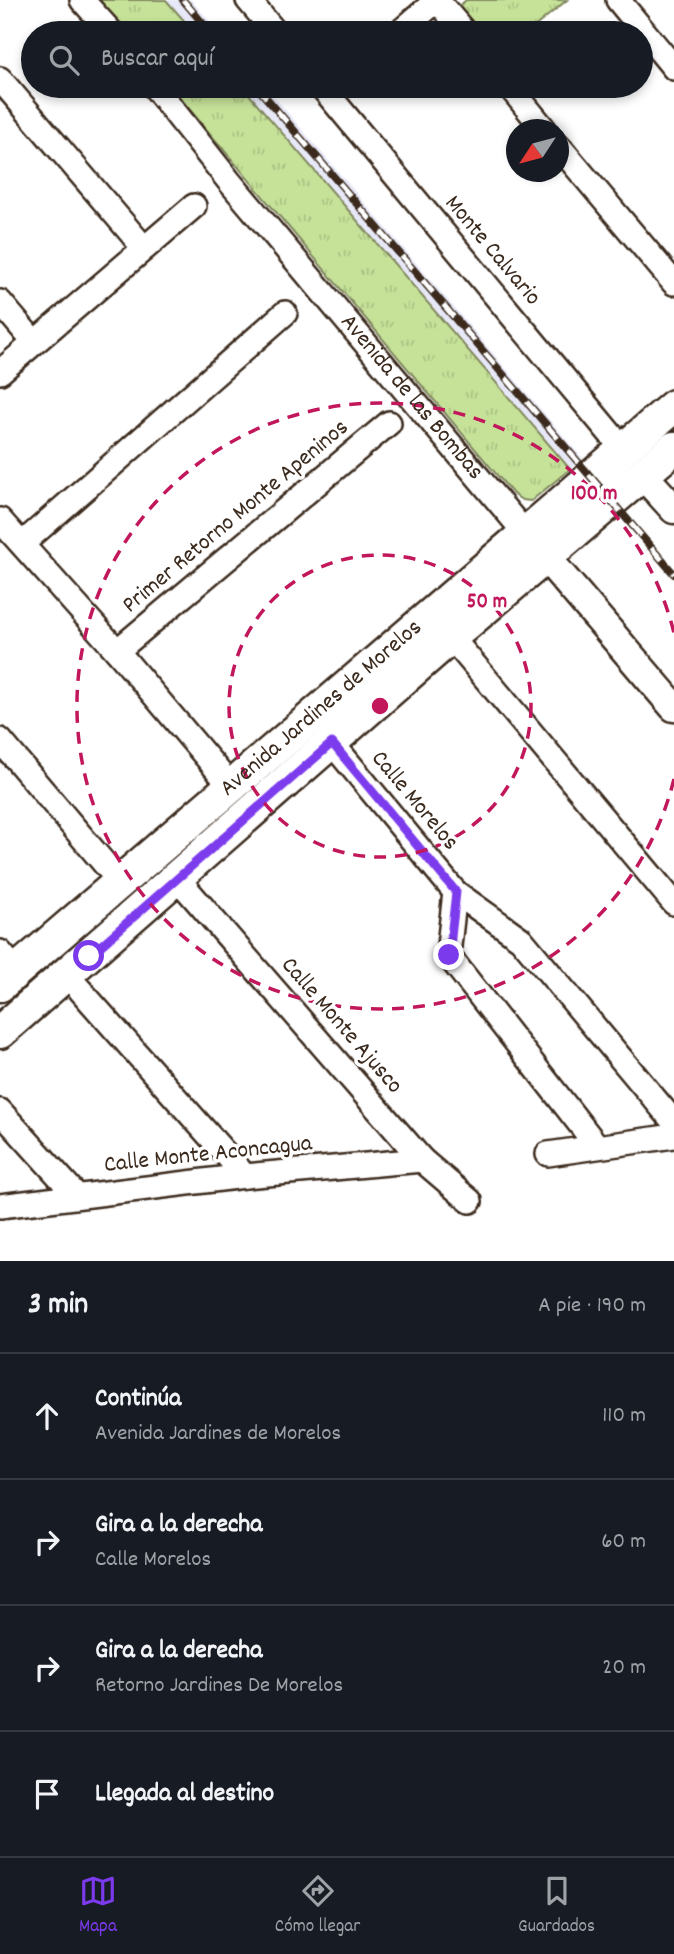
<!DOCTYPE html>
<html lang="es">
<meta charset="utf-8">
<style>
body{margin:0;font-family:Dekko,sans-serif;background:#242831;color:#f1f3f6}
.compass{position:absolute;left:506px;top:119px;width:63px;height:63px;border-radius:50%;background:#171b24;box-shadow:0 4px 10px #0003;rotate:234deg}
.stop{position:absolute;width:21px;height:21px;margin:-16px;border:5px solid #7c3aed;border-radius:50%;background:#fff}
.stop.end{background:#7c3aed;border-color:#fff;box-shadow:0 2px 7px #0008}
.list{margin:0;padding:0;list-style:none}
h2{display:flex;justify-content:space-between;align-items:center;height:91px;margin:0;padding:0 28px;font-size:30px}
h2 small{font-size:23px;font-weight:400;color:#9ea1a6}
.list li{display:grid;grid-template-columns:46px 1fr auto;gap:21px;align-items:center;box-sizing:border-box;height:126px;padding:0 28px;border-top:2px solid #363941}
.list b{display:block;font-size:26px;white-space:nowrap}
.list p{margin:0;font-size:23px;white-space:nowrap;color:#9ea1a6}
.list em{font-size:23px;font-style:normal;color:#9ea1a6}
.icon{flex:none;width:38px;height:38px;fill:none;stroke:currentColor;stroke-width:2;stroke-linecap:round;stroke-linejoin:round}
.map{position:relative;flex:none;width:674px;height:1261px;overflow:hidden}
.search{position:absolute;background:#171b24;box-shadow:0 4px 10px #0003;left:21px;right:21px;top:21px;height:77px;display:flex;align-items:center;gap:18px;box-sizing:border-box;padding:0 24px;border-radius:38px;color:#9ea1a6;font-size:26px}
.sheet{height:595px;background:#171b24}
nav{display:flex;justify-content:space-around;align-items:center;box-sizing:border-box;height:98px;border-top:2px solid #363941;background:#171b24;font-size:19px;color:#9ea1a6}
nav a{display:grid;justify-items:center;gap:4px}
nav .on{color:#7c3aed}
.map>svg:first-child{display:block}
.built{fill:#e8e9f8}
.grass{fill:url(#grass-tufts);stroke:#80865c;stroke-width:2}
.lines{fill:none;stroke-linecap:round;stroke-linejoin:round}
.minor-casing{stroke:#3b2a1e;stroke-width:28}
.tertiary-casing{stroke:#3b2a1e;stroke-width:33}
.secondary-casing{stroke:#3b2a1e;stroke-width:37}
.minor{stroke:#fff;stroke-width:23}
.tertiary{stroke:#fff;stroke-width:28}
.secondary{stroke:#fff;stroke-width:32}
.rail-casing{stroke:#3b2a1e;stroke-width:8}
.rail{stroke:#fff;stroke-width:5;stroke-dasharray:16;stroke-linecap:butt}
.route{stroke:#7c3aed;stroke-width:9}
.ring{fill:none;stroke:#c2185b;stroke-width:3.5;stroke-dasharray:12 9}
.labels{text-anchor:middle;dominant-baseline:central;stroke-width:7;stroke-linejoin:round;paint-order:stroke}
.street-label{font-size:24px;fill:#3b2a1e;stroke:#fff}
.centre{fill:#c2185b;stroke:#fff;stroke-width:3.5}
.ring-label{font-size:21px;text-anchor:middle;font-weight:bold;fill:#c2185b;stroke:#fff;stroke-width:7;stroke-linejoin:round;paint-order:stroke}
</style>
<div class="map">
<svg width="674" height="1261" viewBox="0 0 674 1261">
<defs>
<pattern id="grass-tufts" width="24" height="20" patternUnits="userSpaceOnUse" patternTransform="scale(1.75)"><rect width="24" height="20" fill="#c6e299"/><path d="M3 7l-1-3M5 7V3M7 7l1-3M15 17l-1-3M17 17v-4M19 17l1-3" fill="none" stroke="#abc283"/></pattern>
</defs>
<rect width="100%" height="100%" fill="#fff"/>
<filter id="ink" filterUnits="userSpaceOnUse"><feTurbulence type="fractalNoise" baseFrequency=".0143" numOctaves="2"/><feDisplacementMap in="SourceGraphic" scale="14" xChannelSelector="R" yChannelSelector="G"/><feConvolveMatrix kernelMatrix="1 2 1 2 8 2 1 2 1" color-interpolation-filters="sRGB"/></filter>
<g filter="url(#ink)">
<g class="built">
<path d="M166,0H191L220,33H195Z"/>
<path d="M242,86H265L583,459L570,469Z"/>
</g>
<g class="grass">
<path d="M97,0H166L195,33H128Z"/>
<path d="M466,0H567L527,33H481L459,6Z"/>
<path d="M170,86H242L570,469L531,501L522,500L513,494Z"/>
</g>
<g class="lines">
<g class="minor-casing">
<g id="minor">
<path d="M82,0L112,33"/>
<path d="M248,0L276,33"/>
<path d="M437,0L465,33"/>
<path d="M618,0L674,68"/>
<path d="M399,33L437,0"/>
<path d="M0,79L144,248"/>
<path id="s1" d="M154,86L229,181L526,534"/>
<path d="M321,86L623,449"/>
<path d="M509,86L545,130"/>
<path d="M558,145L674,283"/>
<path d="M0,302L34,342"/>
<path d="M0,372L194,206"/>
<path d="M0,520L117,651L230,785"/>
<path d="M22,544L285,313"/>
<path d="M451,637L674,903"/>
<path d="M117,651L389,423"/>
<path d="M0,740L120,882"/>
<path d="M332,743L455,892L521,939L674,1122"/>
<path d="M178,879L422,1160L470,1201"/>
<path d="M455,892L448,955L597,1146"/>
<path d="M0,952L16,971"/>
<path d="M67,975L245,1176"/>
<path d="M0,1111L76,1195"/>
<path d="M548,1154L674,1136"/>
<path d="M0,1206L245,1176L422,1160"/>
</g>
</g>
<g class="tertiary-casing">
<g id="tertiary">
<path d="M643,475L674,509"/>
<path d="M532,541L674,707"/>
</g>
</g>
<g class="secondary-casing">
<g id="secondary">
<path id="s2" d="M0,985L674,406"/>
<path d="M0,1032L451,637L674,448"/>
</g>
</g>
<use href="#minor" class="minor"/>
<use href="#tertiary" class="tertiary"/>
<use href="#secondary" class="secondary"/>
<g class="rail-casing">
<g id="rail">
<path d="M183,0L211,33"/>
<path d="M256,86L674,574"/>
</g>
</g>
<use href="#rail" class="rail"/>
</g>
</g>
<g class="lines" filter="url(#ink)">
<path class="route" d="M89,956L332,743L456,892L449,955"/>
</g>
<g class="ring">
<circle cx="380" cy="706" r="151"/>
<path d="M674 779A303 303 0 1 1 674 633"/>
</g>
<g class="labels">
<g class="street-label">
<text transform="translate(492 251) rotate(50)">Monte Calvario</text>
<text stroke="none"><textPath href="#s1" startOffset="404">Avenida de las Bombas</textPath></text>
<text transform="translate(236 517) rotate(-40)">Primer Retorno Monte Apeninos</text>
<text stroke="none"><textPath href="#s2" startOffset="424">Avenida Jardines de Morelos</textPath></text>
<text transform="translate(414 801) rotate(50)">Calle Morelos</text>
<text transform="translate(341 1026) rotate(49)">Calle Monte Ajusco</text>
<text transform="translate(208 1155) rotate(-6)">Calle Monte Aconcagua</text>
</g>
</g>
<circle cx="380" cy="706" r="10" class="centre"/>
<g class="ring-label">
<text x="594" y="499">100 m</text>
<text x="487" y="607">50 m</text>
</g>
</svg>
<svg class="compass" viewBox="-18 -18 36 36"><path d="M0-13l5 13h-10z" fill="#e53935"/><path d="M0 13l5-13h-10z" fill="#9ea1a6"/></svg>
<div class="stop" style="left:89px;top:956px"></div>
<div class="stop end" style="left:449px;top:955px"></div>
<div class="search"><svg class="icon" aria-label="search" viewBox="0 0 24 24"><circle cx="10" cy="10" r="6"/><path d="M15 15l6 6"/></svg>Buscar aquí</div>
</div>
<section class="sheet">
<h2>3 min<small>A pie · 190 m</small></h2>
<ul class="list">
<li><svg class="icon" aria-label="ahead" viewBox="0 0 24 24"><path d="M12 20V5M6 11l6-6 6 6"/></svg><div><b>Continúa</b><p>Avenida Jardines de Morelos</p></div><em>110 m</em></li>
<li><svg class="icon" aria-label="right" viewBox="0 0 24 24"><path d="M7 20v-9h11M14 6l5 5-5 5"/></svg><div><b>Gira a la derecha</b><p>Calle Morelos</p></div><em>60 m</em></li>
<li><svg class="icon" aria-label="right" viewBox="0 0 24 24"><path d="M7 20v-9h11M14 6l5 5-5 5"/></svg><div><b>Gira a la derecha</b><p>Retorno Jardines De Morelos</p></div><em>20 m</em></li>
<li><svg class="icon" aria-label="arrive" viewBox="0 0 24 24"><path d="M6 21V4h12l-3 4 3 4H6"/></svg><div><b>Llegada al destino</b></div></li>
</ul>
</section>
<nav>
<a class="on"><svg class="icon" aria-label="map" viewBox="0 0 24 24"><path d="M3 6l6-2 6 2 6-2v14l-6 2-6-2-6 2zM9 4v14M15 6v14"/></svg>Mapa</a>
<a><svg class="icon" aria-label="directions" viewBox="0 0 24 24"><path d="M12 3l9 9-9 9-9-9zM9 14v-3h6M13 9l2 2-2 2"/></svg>Cómo llegar</a>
<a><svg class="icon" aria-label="saved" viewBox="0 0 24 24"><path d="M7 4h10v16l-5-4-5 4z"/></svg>Guardados</a>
</nav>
